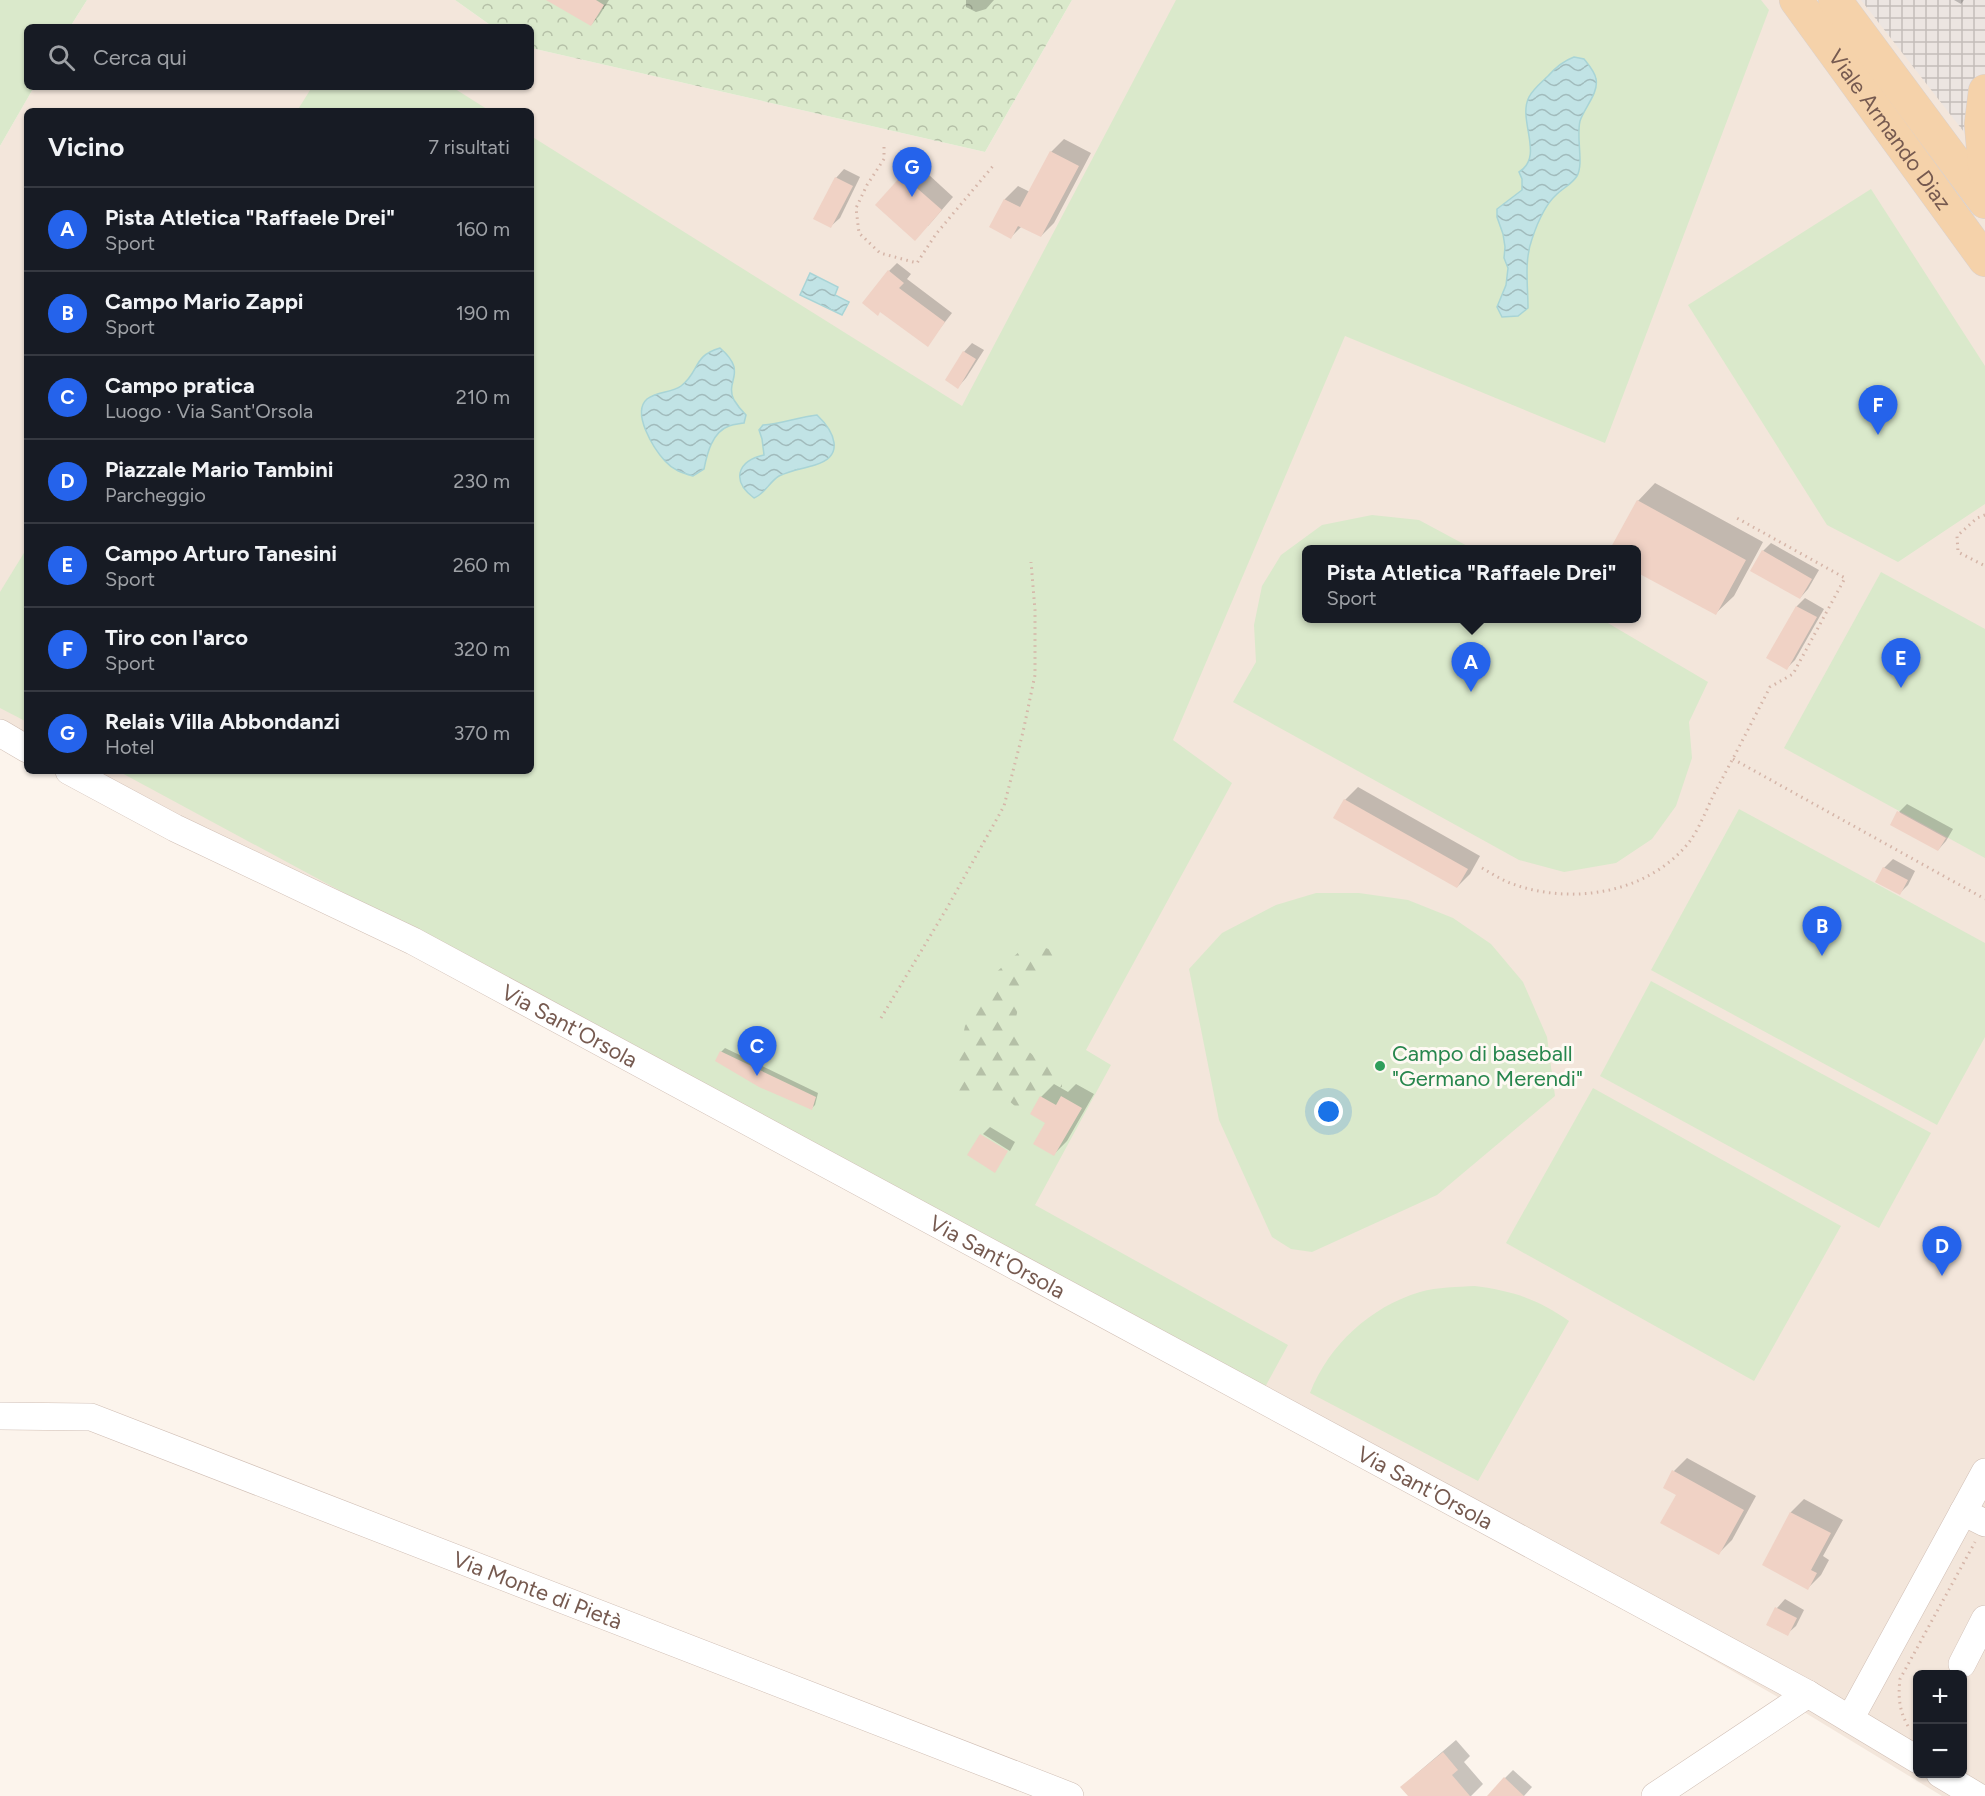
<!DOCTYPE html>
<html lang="it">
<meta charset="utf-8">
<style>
body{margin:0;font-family:Figtree,sans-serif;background:#20242c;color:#f1f3f6}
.controls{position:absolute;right:18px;bottom:18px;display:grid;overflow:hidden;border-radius:9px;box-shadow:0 2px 4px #0004}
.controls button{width:54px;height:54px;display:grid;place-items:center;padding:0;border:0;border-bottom:2px solid #363941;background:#171b24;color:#f1f3f6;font:30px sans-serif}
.you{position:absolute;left:1329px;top:1112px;width:21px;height:21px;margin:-15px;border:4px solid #fff;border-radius:50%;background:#1a73e8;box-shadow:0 0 0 9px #1a73e833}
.badge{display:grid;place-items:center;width:39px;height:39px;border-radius:50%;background:#2563eb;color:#fff;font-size:20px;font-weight:700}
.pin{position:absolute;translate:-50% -50px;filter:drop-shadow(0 2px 3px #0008)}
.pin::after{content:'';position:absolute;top:32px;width:21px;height:18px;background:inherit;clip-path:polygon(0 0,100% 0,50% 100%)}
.popup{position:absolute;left:1302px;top:545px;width:339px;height:78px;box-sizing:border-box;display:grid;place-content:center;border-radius:9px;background:#171b24;filter:drop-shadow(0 2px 4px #0005);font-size:20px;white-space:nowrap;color:#9ea1a6}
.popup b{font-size:22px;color:#f1f3f6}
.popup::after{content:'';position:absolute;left:50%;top:100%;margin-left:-12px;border:12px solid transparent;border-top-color:#171b24}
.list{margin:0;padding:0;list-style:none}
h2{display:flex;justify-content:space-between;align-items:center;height:78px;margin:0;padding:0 24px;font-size:26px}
h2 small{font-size:20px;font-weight:400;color:#9ea1a6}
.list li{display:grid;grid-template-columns:39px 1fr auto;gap:18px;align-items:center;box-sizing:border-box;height:84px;padding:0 24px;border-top:2px solid #363941}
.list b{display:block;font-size:22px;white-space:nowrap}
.list p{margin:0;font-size:20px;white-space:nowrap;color:#9ea1a6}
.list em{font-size:20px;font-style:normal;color:#9ea1a6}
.icon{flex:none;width:33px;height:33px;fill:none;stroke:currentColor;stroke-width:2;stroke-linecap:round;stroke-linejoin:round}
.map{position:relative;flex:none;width:1985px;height:1796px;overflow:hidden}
.search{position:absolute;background:#171b24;box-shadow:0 2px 4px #0004;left:24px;top:24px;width:510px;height:66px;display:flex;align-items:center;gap:15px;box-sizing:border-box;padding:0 21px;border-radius:9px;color:#9ea1a6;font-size:22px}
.panel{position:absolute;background:#171b24;box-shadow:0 2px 4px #0004;left:24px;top:108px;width:510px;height:666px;border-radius:9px}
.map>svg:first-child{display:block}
.residential{fill:#f3e6db;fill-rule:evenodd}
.industrial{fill:url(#industrial-grid)}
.green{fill:#dae9cb}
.forest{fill:url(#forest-firs)}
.park{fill:url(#park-crowns)}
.water{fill:url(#water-waves);stroke:#a8d4d6;stroke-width:1.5}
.shadow{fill:#0003}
.building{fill:#f0d2c5}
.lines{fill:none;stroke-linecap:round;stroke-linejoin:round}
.minor-casing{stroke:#d0beb4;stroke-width:28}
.major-casing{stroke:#d9d1ce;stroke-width:34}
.path{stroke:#d5b5a8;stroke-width:3;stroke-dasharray:1.5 4.5;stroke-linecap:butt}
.minor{stroke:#fff;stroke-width:27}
.major{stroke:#f5d2aa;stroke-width:33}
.leisure-dot{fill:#2e9e5b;stroke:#fef9f3;stroke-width:2}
.labels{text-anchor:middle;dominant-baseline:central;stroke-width:6;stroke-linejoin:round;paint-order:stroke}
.street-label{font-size:22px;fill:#765a50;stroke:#fef9f3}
.leisure-label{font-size:22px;fill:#27864d;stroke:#fef9f3;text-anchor:start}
</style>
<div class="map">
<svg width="1985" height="1796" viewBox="0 0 1985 1796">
<defs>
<pattern id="industrial-grid" width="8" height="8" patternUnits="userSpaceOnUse" patternTransform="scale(1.5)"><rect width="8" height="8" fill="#ece5e1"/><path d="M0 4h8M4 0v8" fill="none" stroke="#c4bdb9"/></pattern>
<pattern id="forest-firs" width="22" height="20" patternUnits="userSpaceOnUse" patternTransform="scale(1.5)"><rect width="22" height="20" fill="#dae9cb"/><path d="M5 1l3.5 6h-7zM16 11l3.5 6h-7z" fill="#b5c0a7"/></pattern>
<pattern id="park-crowns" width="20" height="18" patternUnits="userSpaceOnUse" patternTransform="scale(1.5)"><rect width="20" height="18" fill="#dae9cb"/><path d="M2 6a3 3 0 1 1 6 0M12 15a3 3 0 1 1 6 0" fill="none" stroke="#b5c0a7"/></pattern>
<pattern id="water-waves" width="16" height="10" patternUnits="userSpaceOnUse" patternTransform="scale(1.5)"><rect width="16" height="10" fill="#c1e3e5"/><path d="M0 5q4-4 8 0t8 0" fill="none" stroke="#a1bbbc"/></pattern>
</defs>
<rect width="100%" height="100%" fill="#fcf4ec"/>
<g class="residential">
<path d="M87,0H455L493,27H70Z"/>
<path d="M1072,0H1985V1796H1942L1804,1712L1518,1548L77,771H531V111H27V744L0,730V146L34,87H531V48L985,152ZM1306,550H1636V618H1306ZM1918,1674H1962V1774H1918Z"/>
</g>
<path class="industrial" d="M1861,0H1985V159Z"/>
<g class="green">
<path d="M0,0H87L70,27H27V87H34L0,146Z"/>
<path d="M1176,0H1761L1769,10L1605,443L1345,336L1173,740L1232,783L1086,1050L1111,1065L1035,1205L1288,1345L1264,1389L118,771H531V136L962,406Z"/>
<path d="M312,87H452L490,111H297Z"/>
<path d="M1871,189L1985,366V504L1898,562L1827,525L1688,305Z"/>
<path d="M1372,515L1419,520L1473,549L1306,550V618L1601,619L1708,682L1689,722L1692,758L1676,806L1652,839L1616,863L1564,872L1519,860L1233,702L1256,662L1254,625L1262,586L1281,555L1322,525Z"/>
<path d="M27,548V722L0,708V592Z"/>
<path d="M1881,572L1985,629V858L1784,748Z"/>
<path d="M1739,809L1985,943V1037L1937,1125L1651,970Z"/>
<path d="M1316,893H1359L1408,900L1453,918L1491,944L1523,982L1547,1037L1555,1096L1437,1195L1312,1252L1291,1249L1272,1237L1219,1120L1189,969L1222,933L1276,905Z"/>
<path d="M1651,981L1931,1133L1879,1228L1600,1076Z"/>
<path d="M1593,1088L1841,1226L1754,1381L1506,1243Z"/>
<path d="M1475,1286C1513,1291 1538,1299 1569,1321L1478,1481L1310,1393C1329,1345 1370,1307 1420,1292C1438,1287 1457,1287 1475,1286Z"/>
</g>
<path class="forest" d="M1030,942L1059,953C1035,980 991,1022 1033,1055C1041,1061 1053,1065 1062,1070V1087L1035,1094L1023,1113L1001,1094L951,1092L965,1026L992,976Z"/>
<path class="park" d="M455,0H1072L985,152L531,48V27H493Z"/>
<g class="water">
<path d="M1574,57L1584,59C1588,64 1595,72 1596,79C1599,93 1584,108 1580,121C1576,138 1584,164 1577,176C1572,184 1563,188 1556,195C1545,205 1537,224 1532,239C1524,261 1528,285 1528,308L1518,316L1502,317L1497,307L1506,285L1508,268L1504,258L1505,247L1503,234L1497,217V209L1522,190V179L1519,172C1545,156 1517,120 1529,97C1533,89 1542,82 1548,76C1556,67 1563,61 1574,57Z"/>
<path d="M810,273L838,287L835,295L849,302L842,315L800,295Z"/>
<path d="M720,348C749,373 724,380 734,400C737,405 742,411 746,415L744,423C739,424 734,424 729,426C712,432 707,454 704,469L693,476C682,473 673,470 665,461C654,449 631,413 647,399C657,391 672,393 681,386C700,372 692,356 720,348Z"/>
<path d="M817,415C834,431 846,456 815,465C802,469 791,470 779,476C769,482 765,494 754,498C731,481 737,461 764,455L762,439L759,430L763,425C781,424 798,417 817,415Z"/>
</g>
<g class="shadow">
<path d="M563,0H609L599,16L591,25Z"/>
<path d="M966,0H994L986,9L976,12L966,7Z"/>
<path d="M1954,0H1964L1961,4Z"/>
<path d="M1064,139L1091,153L1054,223L1041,236L1022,226L1011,237L991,227L1005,199L1018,186L1030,192L1051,152Z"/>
<path d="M916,163L953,197L928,226L903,176Z"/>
<path d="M844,169L860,177L840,218L831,226L836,178Z"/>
<path d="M897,263L911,274L907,279L952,313L927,345L889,271Z"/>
<path d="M972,343L984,350L966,378L958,387L947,380L964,352Z"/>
<path d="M1655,483L1763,542L1734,596L1716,613L1636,571V550H1611L1638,501Z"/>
<path d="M1771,543L1819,570L1808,589L1800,598L1763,551Z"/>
<path d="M1805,598L1824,609L1795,660L1787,668L1768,657L1797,606Z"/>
<path d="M1358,787L1480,856L1470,874L1457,887L1345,800Z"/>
<path d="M1907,804L1953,829L1946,841L1938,850L1899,812Z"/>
<path d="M1893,859L1915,871L1908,885L1900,893L1884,868Z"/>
<path d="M725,1048L818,1093L815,1105L811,1109L721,1052Z"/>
<path d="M1054,1084L1068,1092L1076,1084L1094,1094L1067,1141L1054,1154L1041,1097Z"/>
<path d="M990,1127L1015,1142L1010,1151L983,1134Z"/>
<path d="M1687,1458L1756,1496L1732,1540L1719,1553L1678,1494L1674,1471Z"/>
<path d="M1804,1499L1843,1520L1823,1556L1829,1560L1821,1575L1808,1588L1764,1564L1791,1512Z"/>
<path d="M1785,1599L1804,1610L1796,1626L1787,1634L1768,1624L1777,1608Z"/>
<path d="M1456,1740L1470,1756L1464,1762L1483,1784L1471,1796H1410L1415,1775Z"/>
<path d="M1513,1770L1532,1787L1524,1796H1503L1505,1778Z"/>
</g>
<g class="building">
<path d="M546,0H596L604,5L591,26Z"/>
<path d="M1050,151L1079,166L1041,237L1018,226L1011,239L989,227L1004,199L1020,207Z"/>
<path d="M902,175L942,210L915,241L875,205Z"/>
<path d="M835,177L853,186L831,228L813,219Z"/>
<path d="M888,270L904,283L899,288L945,322L928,347L880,312L878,316L862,303Z"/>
<path d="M963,351L976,359L958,389L945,380Z"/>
<path d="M1637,500L1746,560L1716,615L1636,572V549H1610Z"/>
<path d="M1762,550L1812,579L1800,599L1750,571Z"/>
<path d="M1796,606L1817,617L1787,670L1766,658Z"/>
<path d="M1344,799L1468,869L1457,888L1333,818Z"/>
<path d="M1897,811L1946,838L1938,851L1890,825Z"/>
<path d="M1883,867L1908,880L1900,895L1875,882Z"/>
<path d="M720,1051L816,1097L812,1110L759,1087L715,1061Z"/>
<path d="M1040,1096L1056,1105L1061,1096L1082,1108L1054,1156L1033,1144L1045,1123L1030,1114Z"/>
<path d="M980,1134L1008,1151L995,1173L967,1155Z"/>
<path d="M1672,1470L1744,1510L1719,1555L1660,1523L1676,1495L1663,1488Z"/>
<path d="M1790,1512L1831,1533L1811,1570L1817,1573L1808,1590L1762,1565Z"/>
<path d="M1775,1607L1797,1618L1788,1636L1766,1625Z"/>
<path d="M1443,1752L1458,1770L1452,1775L1470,1796H1408L1400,1787Z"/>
<path d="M1504,1777L1524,1796H1487Z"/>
</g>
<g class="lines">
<g class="minor-casing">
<g id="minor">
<path d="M0,733L27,749"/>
<path id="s1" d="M69,771L175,828L413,941L1808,1694L1918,1760"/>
<path id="s2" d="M0,1416L91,1417L1070,1796"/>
<path d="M1963,1512L1985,1523"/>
<path d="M1962,1664L1985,1619"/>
<path d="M1850,1719L1985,1472"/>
<path d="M1940,1774L1977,1796"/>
<path d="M1655,1796L1808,1694"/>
</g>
</g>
<g class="major-casing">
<g id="major">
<path id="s3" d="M1796,0L1985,260"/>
<path d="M1835,0L1985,202"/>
<path d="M1985,91L1981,124L1985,171"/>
</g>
</g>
<g class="path">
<path d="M884,147V159L867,185L856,208L859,233L880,253L917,263L936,234L993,166"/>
<path d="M1985,515L1977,518L1957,536L1958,552L1985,566"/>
<path d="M1733,759L1985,899"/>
<path d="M1482,868C1491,873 1500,879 1510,883C1570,906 1649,894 1690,841C1700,827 1707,808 1715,792C1734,757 1752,722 1770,687L1793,674L1845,578L1735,517"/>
<path d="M881,1018L947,908L1004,806L1023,732L1035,675V610L1031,562"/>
<path d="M1908,1726C1899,1710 1898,1697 1900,1679L1975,1542"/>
</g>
<use href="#minor" class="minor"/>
<use href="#major" class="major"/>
</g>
<circle class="leisure-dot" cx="1380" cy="1066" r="6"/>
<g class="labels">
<g class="street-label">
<text stroke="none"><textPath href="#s3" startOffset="160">Viale Armando Diaz</textPath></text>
<text stroke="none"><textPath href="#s1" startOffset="562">Via Sant'Orsola</textPath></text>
<text stroke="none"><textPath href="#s1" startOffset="1048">Via Sant'Orsola</textPath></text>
<text stroke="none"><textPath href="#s1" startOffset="1534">Via Sant'Orsola</textPath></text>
<text stroke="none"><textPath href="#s2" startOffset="570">Via Monte di Pietà</textPath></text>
</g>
<g class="leisure-label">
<text x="1392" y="1053">Campo di baseball<tspan x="1392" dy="25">"Germano Merendi"</tspan></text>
</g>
</g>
</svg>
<div class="controls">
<button>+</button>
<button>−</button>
</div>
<div class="you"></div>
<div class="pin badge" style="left:1471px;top:692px">A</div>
<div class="popup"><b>Pista Atletica &quot;Raffaele Drei&quot;</b>Sport</div>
<div class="pin badge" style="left:1822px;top:956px">B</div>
<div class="pin badge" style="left:757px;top:1076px">C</div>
<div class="pin badge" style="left:1942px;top:1276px">D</div>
<div class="pin badge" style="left:1901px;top:688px">E</div>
<div class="pin badge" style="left:1878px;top:435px">F</div>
<div class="pin badge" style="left:912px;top:197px">G</div>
<div class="search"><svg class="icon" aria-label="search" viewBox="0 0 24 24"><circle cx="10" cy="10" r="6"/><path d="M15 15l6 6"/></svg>Cerca qui</div>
<section class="panel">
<h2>Vicino<small>7 risultati</small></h2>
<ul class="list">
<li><span class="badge">A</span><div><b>Pista Atletica &quot;Raffaele Drei&quot;</b><p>Sport</p></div><em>160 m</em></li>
<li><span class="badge">B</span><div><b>Campo Mario Zappi</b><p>Sport</p></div><em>190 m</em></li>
<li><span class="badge">C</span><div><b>Campo pratica</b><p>Luogo · Via Sant'Orsola</p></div><em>210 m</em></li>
<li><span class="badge">D</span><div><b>Piazzale Mario Tambini</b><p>Parcheggio</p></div><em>230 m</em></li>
<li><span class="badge">E</span><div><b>Campo Arturo Tanesini</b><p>Sport</p></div><em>260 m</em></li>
<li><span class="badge">F</span><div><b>Tiro con l'arco</b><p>Sport</p></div><em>320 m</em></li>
<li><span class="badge">G</span><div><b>Relais Villa Abbondanzi</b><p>Hotel</p></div><em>370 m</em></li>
</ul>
</section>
</div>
